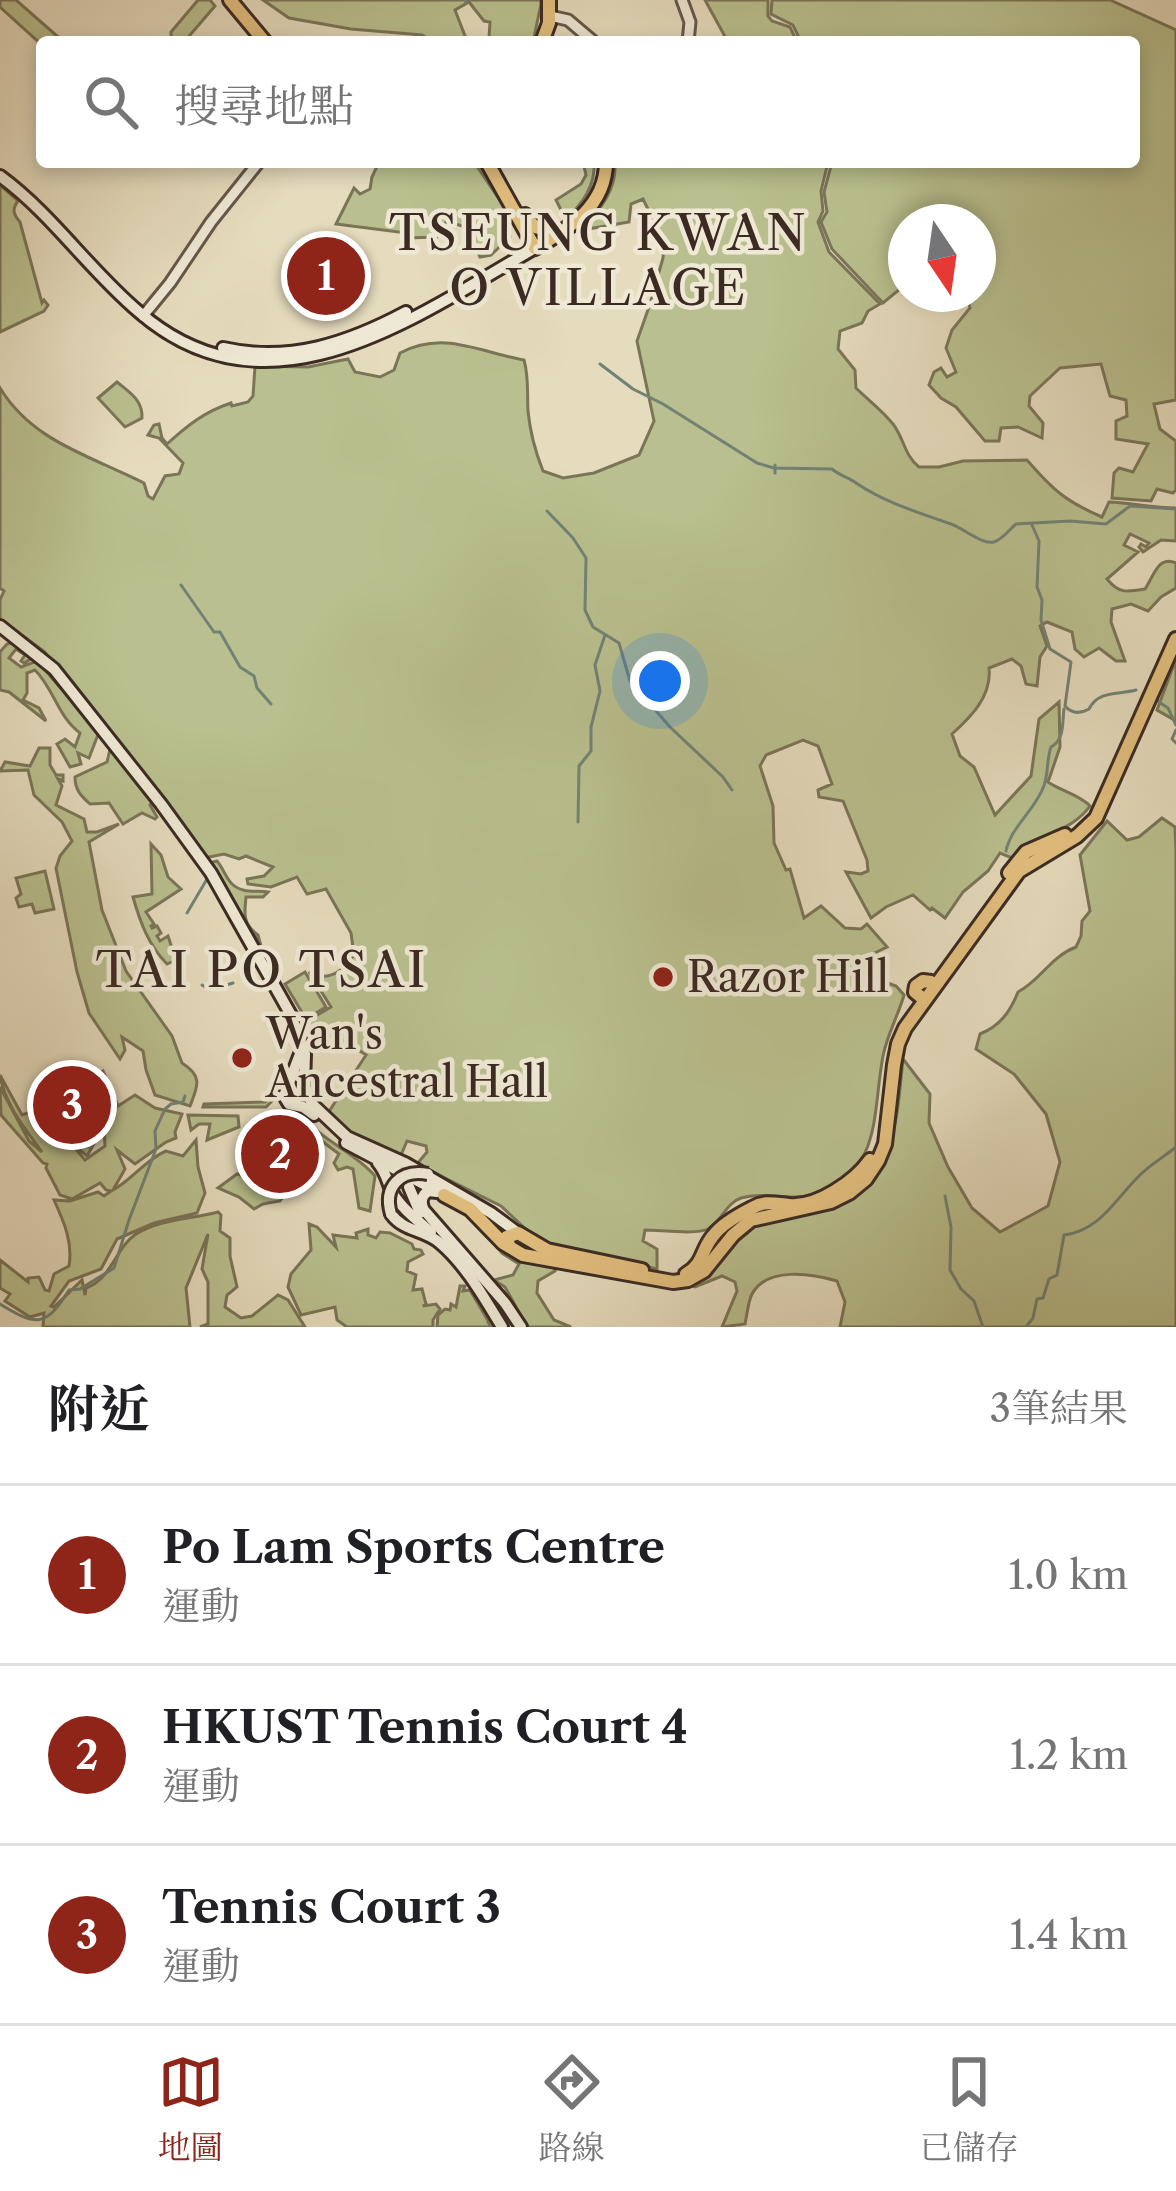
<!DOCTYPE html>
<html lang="zh-TW">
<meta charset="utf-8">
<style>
body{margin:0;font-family:"Libre Caslon Text","Noto Serif TC",serif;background:#f2f2f2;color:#202124}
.compass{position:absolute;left:888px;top:204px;width:108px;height:108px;border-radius:50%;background:#fff;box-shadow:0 6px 18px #0003;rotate:167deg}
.you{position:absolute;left:660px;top:681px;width:42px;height:42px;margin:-30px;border:9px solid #fff;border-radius:50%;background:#1a73e8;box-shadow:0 0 0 18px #1a73e833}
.badge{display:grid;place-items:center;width:78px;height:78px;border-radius:50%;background:#8f2418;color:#fff;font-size:39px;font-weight:700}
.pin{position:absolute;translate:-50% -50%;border:6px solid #fff;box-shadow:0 3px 12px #0006}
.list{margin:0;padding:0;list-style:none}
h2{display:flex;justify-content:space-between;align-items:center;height:156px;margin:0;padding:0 48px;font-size:51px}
h2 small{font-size:39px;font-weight:400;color:#757577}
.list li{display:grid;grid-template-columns:78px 1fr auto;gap:36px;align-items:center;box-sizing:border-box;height:180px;padding:0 48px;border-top:3px solid #e0e0e0}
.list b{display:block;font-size:45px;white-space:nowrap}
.list p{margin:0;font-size:39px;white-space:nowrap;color:#757577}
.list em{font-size:39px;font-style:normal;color:#757577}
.icon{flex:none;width:66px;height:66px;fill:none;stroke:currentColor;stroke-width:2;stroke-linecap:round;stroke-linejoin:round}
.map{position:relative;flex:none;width:1176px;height:1327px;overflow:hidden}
.search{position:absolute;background:#fff;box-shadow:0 6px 18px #0003;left:36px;right:36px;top:36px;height:132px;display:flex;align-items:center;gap:30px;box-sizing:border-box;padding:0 42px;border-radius:12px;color:#757577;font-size:45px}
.sheet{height:696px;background:#fff}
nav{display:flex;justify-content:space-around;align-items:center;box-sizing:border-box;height:168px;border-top:3px solid #e0e0e0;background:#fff;font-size:33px;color:#757577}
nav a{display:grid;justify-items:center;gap:6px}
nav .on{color:#8f2418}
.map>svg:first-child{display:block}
.green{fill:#b9bf8e;stroke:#7a7558;stroke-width:3}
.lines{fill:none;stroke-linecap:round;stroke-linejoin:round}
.stream{stroke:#728275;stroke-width:3}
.tertiary-casing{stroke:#66574a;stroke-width:15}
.secondary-casing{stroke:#3b2b23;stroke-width:16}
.primary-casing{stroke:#3b2b23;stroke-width:18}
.tertiary{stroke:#eee8d4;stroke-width:9}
.secondary{stroke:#eee8d4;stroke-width:10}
.primary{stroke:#e2be7e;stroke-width:12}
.secondary-bridge-casing{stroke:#3b2b23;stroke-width:16;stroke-linecap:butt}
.secondary-bridge{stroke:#eee8d4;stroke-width:10}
.poi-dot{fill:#8f2418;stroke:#eee8d4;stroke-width:4.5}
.labels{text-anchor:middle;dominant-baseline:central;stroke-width:9;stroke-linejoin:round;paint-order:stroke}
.poi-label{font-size:42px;fill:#3b2b23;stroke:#eee8d4;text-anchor:start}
.quarter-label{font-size:48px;letter-spacing:3px;fill:#3b2b23;stroke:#eee8d4}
</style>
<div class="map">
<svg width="1176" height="1327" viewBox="0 0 1176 1327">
<rect width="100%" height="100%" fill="#e5dbbd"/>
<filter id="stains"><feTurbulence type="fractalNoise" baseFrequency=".00167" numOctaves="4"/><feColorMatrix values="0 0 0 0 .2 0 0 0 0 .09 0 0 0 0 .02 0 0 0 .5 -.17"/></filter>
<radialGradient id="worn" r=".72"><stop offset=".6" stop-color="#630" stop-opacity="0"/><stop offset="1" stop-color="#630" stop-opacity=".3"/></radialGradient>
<g class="green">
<path d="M0,0H16L64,42H42V45L0,7Z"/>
<path d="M198,0H210L215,6L184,42H171V32Z"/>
<path d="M263,0H540L541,4L533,42H492L489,38L490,22L484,21L469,2L455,10L465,36L464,42H433L422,35L351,29L289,18Z"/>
<path d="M705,0H768V16L772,21L790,27L797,42H728Z"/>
<path d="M772,0H1110L1176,30V400L1154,404L1160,429L1176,441V490L1173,493L1157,489L1151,501L1112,498L1114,473L1119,468L1133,472L1148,444L1116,439V421L1127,416L1126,400L1110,396L1101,364L1060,368L1030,396L1029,406L1043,423L1042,438L1018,427L1001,428L999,441H985L956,407L941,398L929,385L934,372L941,368L947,377L956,372L946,348L952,330L970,308L966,294H978V222H906V284L883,303L832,249L821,222L827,212L824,192L832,162H1134V42H801L793,25L771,14Z"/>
<path d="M379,162H474L505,208L510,237L491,255L480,257L468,228L447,221L437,237L408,238L407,233L336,224L354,188L360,194L370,189L372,177Z"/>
<path d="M583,162H594C596,186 582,203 566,220L556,200L581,184L586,175Z"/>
<path d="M615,162H828L821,191L823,211L818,222L829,252L880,304L868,311L862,323L840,331L838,349L855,370L856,388C868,400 882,410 893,424C904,438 904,455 919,467H939L963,461L1027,460C1053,490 1065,501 1102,517L1109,502C1133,503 1152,508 1176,508V541L1161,540L1143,552L1139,547L1141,544L1146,547L1149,543L1130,534L1124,545L1138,552L1107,579C1119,594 1127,592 1145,589C1154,576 1158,555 1176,563V588L1161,597L1148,611L1131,604L1112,609L1111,622L1125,661H1116L1099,648L1084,657L1075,649L1072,632L1047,622L1040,626L1047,646L1040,657L1037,686L1026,684L1021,666L1012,659L989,668C992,696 971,717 952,734L960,756L974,767L995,815L1031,776L1039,719L1059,702L1060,747L1048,782C1061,791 1080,795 1090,806C1070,834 1035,834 1012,858L1000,853L988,871L963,892L945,918L932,908L930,910L913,895L886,907L871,918L846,872L861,874L868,871L867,860L843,801L819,797L818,790L832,784L818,746L803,740L766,755L760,766L773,806L774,843L786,870L790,869L804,918L821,906L845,928L861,929L867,924L887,947L860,960L885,982L896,986L904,995C898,1016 887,1035 883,1056C872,1113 883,1172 815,1194C790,1202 766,1191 741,1198C726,1203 722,1221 708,1229C696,1235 661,1230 645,1230L643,1241L657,1249V1269L551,1245L529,1232L501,1206L417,1164L427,1152L426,1146L407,1141L401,1155L353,1136L328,1113L366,1055L332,1033L324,1043L308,1038L302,1024L331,1007L309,972C328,983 343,971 354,955L351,933L326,889L307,894L297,877L271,887L248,884L247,879L264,876L273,867L246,856L239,859L224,854L204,858L45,652L0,619V600L4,591L0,588V388C33,442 91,456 144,483L148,496L153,499L165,476L179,474L183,463L159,438L148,435L154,425L159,424L162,438L167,444C188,425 204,412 231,403L232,406L248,402L253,396L255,366L308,367L348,359L355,372L380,377L394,370L400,353C444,330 479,352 524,360C529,377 527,393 528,411C530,432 535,451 543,471L563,478L594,473L639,455L654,421L637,341L650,304L663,258L664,242L643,199L631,204L629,222L582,230L580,227C601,212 617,188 615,162Z"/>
<path d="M0,185L18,201C12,209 13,214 20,222L42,303L44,300L48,305L44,311L0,332Z"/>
<path d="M117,382C129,392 143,400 142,418L125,427L98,398Z"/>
<path d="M14,642L34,657L24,663L21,661L25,655L16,649L9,658L21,667L37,661L99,732L89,758L78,753L81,764L70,767L57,744L65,739L75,747L80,733C58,717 54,689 35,670L27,673V693L23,700L39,708L46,721L9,692L0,690V652L7,644Z"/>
<path d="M1176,659V721L1157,710Z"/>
<path d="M111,745L153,801L150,805L157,817L155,819L142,813L123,824L109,803L90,804C81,796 75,790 75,777L107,762Z"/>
<path d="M39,748H50V765L56,775H63V781L58,779L62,786L56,805L84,819L87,832H97L119,824L89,842L102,910L126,971L172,1036L182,1063C203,1076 198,1086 190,1106L155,1095L146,1070L143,1051L122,1037L125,1050L120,1059L89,1013L77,972L56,868L60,856L72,841L62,822L34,795L28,770L0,771L5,762L30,766Z"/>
<path d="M1162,818L1175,827L1176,850V1327H840L845,1302L837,1281C813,1274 767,1266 752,1294C748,1302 747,1315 745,1324L722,1327L737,1291L735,1282L722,1276L695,1287L689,1285C698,1278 712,1272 719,1263C729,1252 734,1235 748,1227C769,1216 798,1216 821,1210C896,1189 896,1125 903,1059L930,1094L929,1123L948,1167L972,1208L1000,1232L1048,1206L1060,1162L1046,1114L1014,1074L976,1049L980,1034C1000,1026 1010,1012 1018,992C1041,980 1050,957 1076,947L1081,936L1082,921L1090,911L1080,855L1107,821L1127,840L1139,837Z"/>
<path d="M151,844L161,855L168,877L181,889L146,912L154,924L151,926L152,928L157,926L161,933L157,936L160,941L168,936L176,960L167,964C149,946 140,922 133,897L152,894Z"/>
<path d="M217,861C223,868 226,878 232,884C243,894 256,890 268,892L263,897H246C244,914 243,924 258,935L261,946L209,863Z"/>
<path d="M45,871L54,909L35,913L32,904L19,907L16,898L21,894L16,878Z"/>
<path d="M305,972L326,1007L306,1019L285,984Z"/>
<path d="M283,1069L288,1073L277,1096L266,1107H203L204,1104L265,1102L275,1092L270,1088Z"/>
<path d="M103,1071L118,1106L135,1095L155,1108L182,1114L175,1132L176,1138L166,1142L135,1164L117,1150L125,1169L113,1190C132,1180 145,1160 166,1151L183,1156L196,1140L198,1167L205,1193L197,1213L154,1223L117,1239L101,1269L69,1281L51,1306L54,1307L82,1280L85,1295L86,1288C112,1279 115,1248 136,1234C159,1219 193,1219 218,1212L221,1215L220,1231L230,1238V1256L237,1287L227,1295L225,1307L241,1318L252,1316L278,1295L288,1300L305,1327H200L208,1324V1282L202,1269L208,1234L186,1288L190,1327H43L44,1313L30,1317L5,1301L10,1294L0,1288V1260L28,1282V1278L39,1277L45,1290L49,1291L54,1274L69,1266C73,1242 64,1222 54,1200L70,1201L98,1192L104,1196L111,1191L106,1190L100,1183L72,1199L60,1195L46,1168L47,1164L43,1163L1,1115L0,1087L29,1141L42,1152C26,1130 4,1103 0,1075L22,1115L48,1106L49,1109L56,1099L80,1131V1145L88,1147L92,1140L95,1142L87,1156L68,1140L85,1160L105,1146L104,1129L109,1106L94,1077Z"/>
<path d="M188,1115L238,1116L239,1127L207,1140L210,1124H199L191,1130Z"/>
<path d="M302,1116C324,1142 354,1152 375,1176L370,1211L359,1208L353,1169L347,1167L338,1170L334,1163L339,1154L319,1139L305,1143L300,1166L286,1169L295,1142L290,1123L294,1117Z"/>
<path d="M237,1174L288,1190L280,1201L263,1204L254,1209L239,1197L218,1188Z"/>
<path d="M475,1219L509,1253L554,1265L555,1271L538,1281L537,1293L554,1320L571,1327H527L505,1287L494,1280L513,1275L519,1264L502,1253Z"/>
<path d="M309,1224L317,1227L336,1247L333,1235L357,1238L356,1233L368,1229V1235L376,1238L380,1232L390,1233L412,1244L414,1249L421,1250L423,1254L408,1262L407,1271L416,1275L413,1290L422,1289L426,1304L423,1306L436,1304L440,1309L433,1320V1327H347L337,1320L335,1307L301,1315L288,1287L291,1274L311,1250Z"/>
<path d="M460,1286H465L463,1291L470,1290L487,1319L491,1318L488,1322L491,1327H437L438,1315L445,1309L450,1310L451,1304L456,1307Z"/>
</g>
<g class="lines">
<g class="stream">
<path d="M465,0L466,3"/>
<path d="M600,364L633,389L663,404L757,463L774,468L832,469C840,476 848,477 856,483C886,503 917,512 951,524C963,528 982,545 994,542C1002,540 1010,529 1016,524L1070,521L1106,524L1130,506L1176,509"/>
<path d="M775,473V465"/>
<path d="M547,511L573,538L586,558L585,610L593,627L619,643L630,681L670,727L723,777L732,790"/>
<path d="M1032,525L1039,541L1037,587L1042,600L1041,620L1050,649L1071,662L1065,706C1072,714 1080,714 1089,709C1098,690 1118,695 1136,690"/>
<path d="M181,585L214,632H220L240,667L254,676L257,688L271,704"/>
<path d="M1156,700L1168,708L1176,725"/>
<path d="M1176,730L1172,739L1176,743"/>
<path d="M578,822L579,766L591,751V727L600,691L595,665L605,635"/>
<path d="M1006,851C1011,827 1034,811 1043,788C1049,775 1046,761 1051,747C1065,739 1062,723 1064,709"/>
<path d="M187,913L207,879"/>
<path d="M202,985L210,990L233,983"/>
<path d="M945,1196L951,1227L950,1270L961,1289L974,1301L983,1327"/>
<path d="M0,1304C37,1327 46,1327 69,1290L80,1289L114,1268L129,1220L156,1149L155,1131L165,1109L171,1104L183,1102L185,1096"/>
<path d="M1026,1327L1033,1318L1037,1299L1043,1298L1049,1279L1057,1275L1064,1235C1100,1230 1114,1201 1138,1177C1148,1166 1164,1157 1176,1147"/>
</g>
<g class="tertiary-casing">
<g id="tertiary">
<path d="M682,0L690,22L688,42"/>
<path d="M550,16L568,20L594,42"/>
<path d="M143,316L170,283L211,222L259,162"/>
</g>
</g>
<g class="secondary-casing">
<g id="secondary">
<path d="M0,176C53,215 89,270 139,312C269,425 415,317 535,248"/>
<path d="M223,348C289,363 348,343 406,312"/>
<path d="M0,626L54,669L161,804L211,873L291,1015L305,1054L304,1085L312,1104L347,1137L405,1163L491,1213L518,1233"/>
<path d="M300,1054L284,1096L289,1104L303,1107L314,1115"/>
<path d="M346,1143L435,1190"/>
<path d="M378,1163C386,1172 387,1181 392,1192C401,1208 417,1220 431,1232"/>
<path d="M409,1187L420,1213"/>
<path d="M437,1192L429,1191C421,1195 420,1202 424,1210L505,1303L521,1327"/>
<path d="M391,1214C404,1232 424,1229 440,1243C466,1265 484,1298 502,1327"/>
</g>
</g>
<g class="primary-casing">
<g id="primary">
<path d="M230,0L265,42"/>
<path d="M542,42L549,23V0"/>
<path d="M487,162L535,248C569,229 606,206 606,162"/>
<path d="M525,215L535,227L553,232"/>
<path d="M1009,873L1026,852L1065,835"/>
<path d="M921,997L915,992L916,986L923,981L931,982"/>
<path d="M444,1195L470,1209L503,1243L523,1255L673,1282L688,1280L704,1271L733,1235L751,1220L831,1202L849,1193L866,1179L878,1161L885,1144L894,1065L898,1044L905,1028L1019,871L1077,836L1096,818L1176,639"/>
<path d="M509,1246L507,1237L518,1233L547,1250L642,1270"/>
<path d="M686,1274C704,1264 701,1250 713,1236C721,1225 740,1214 752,1208C766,1200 775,1204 789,1205C817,1208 855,1181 870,1160"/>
</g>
</g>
<use href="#tertiary" class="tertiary"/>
<use href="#secondary" class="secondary"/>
<use href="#primary" class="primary"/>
<g class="secondary-bridge-casing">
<path id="secondary-bridge" d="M391,1214C383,1187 400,1169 428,1174"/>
</g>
<use href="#secondary-bridge" class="secondary-bridge"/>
</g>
<g class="poi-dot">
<circle cx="663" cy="977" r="12"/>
<circle cx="242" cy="1058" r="12"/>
</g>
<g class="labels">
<g class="poi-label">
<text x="687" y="977">Razor Hill</text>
<text x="266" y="1034">Wan's<tspan x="266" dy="48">Ancestral Hall</tspan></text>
</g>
<g class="quarter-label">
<text x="599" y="232">TSEUNG KWAN<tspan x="599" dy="55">O VILLAGE</tspan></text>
<text x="262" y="969">TAI PO TSAI</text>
</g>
</g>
<rect width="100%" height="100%" filter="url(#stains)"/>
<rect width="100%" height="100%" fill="url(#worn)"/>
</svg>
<svg class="compass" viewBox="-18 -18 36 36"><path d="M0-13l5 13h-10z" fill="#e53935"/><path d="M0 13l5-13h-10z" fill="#757577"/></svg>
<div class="you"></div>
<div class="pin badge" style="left:326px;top:276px">1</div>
<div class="pin badge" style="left:280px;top:1154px">2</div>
<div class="pin badge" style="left:72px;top:1105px">3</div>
<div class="search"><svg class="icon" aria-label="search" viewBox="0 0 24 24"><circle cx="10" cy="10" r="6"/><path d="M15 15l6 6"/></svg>搜尋地點</div>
</div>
<section class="sheet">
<h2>附近<small>3筆結果</small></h2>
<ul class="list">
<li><span class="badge">1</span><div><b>Po Lam Sports Centre</b><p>運動</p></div><em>1.0 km</em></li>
<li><span class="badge">2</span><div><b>HKUST Tennis Court 4</b><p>運動</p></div><em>1.2 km</em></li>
<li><span class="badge">3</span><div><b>Tennis Court 3</b><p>運動</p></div><em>1.4 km</em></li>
</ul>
</section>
<nav>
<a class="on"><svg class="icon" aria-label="map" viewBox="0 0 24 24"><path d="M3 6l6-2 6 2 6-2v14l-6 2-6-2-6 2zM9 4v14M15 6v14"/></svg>地圖</a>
<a><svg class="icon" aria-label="directions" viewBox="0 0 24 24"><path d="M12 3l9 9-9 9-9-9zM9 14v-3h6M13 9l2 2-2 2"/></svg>路線</a>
<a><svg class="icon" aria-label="saved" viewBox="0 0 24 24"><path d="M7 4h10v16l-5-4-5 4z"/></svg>已儲存</a>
</nav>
